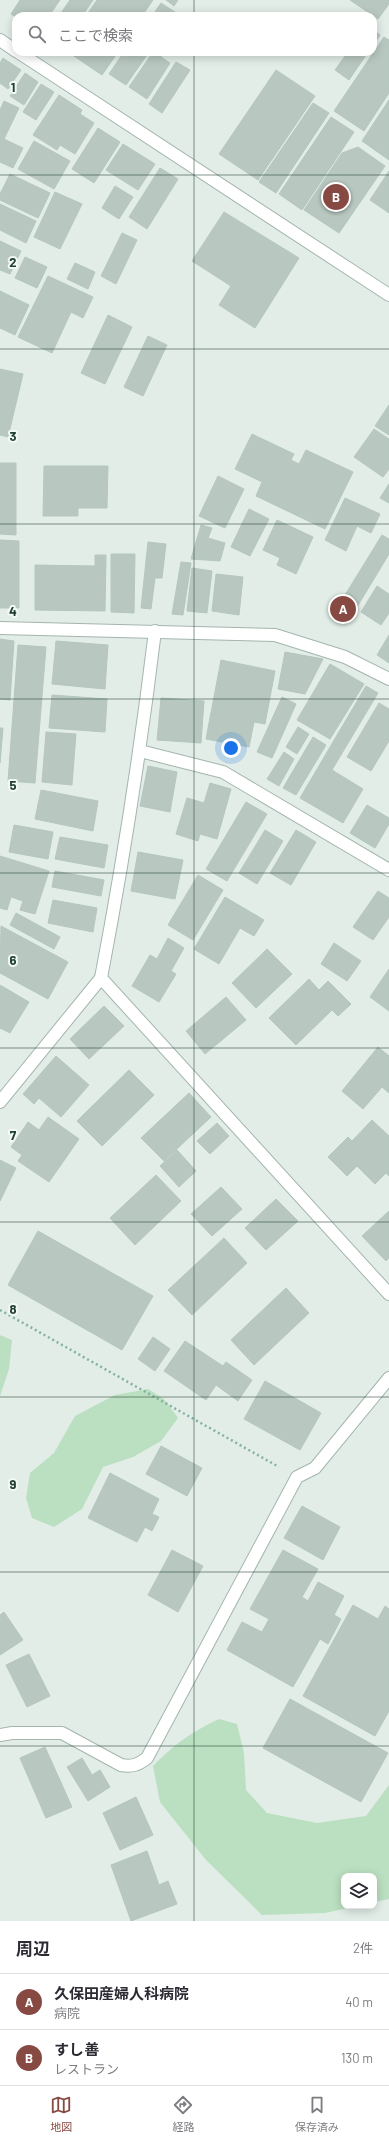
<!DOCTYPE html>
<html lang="ja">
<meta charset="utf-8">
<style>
body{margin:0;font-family:Barlow,"Noto Sans JP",sans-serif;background:#f7f7f7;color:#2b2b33}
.controls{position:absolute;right:12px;bottom:12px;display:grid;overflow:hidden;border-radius:8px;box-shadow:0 2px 10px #0003}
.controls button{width:36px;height:36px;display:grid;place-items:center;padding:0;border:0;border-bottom:1px solid #e1e1e2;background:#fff;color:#2b2b33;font:20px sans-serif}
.you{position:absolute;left:231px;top:748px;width:14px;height:14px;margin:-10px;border:3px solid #fff;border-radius:50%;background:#1a73e8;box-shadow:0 0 0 6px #1a73e833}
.badge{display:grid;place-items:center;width:26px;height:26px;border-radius:50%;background:#874a43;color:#fff;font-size:13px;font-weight:700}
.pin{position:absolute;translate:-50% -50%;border:2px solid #fff;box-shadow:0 1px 4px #0006}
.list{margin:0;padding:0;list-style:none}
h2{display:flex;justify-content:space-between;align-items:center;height:52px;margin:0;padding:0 16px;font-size:17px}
h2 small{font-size:13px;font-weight:400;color:#7c7c81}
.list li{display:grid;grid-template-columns:26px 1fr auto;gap:12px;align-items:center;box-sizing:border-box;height:56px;padding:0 16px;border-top:1px solid #e1e1e2}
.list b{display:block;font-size:15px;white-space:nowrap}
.list p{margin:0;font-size:13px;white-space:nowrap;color:#7c7c81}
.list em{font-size:13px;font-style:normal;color:#7c7c81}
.icon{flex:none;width:22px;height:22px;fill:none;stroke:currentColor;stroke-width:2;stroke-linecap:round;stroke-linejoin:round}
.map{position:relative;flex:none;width:389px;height:1921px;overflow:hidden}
.search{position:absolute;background:#fff;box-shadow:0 2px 10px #0003;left:12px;right:12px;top:12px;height:44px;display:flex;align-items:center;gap:10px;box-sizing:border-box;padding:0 14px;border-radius:12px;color:#7c7c81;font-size:15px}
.sheet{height:164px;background:#fff}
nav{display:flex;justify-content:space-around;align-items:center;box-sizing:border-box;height:56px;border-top:1px solid #e1e1e2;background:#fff;font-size:11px;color:#7c7c81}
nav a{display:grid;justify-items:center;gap:2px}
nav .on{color:#874a43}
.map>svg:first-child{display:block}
.green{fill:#bbdfc1}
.building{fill:#b8c8c0;stroke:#b4c7be}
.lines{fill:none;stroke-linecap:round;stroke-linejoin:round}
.minor-casing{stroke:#a4b5ae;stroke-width:14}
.path{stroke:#82b29f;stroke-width:2.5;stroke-dasharray:2 3;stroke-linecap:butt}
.minor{stroke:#fff;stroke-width:12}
.grid{fill:none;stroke:#213f35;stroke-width:1;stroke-opacity:0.55}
.grid-label{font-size:13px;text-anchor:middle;font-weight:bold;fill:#213f35;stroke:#f3f9f6;stroke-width:4;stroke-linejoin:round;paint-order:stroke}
</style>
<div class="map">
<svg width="389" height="1921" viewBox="0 0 389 1921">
<rect width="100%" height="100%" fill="#e2ede7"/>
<g class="green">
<path d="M0,1335L12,1340L9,1369L0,1396Z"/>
<path d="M148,1389L164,1399L178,1418L161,1441L133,1457L103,1467L82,1509L54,1527L32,1518L26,1498L30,1473L54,1453L75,1416L115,1395Z"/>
<path d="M219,1719L237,1724L244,1753L246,1790L267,1813L317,1823L366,1816L389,1785V1899L374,1902V1876H344V1906H357L325,1913L262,1915L206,1860L160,1802L153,1766C176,1743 190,1733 219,1719Z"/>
</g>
<g class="building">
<path d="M20,0H60L49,16L16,17L11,14Z"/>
<path d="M70,0H93L82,16H59Z"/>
<path d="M97,0H153L142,16H86Z"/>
<path d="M166,0H178L174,6Z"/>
<path d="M350,0H389V4L378,19Z"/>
<path d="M161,3L181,16H152Z"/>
<path d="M373,30L380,35L373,45Z"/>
<path d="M384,37L389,40V93L364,131L334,111Z"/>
<path d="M68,52H118L102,75Z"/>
<path d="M124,52H149L126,85L109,74Z"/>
<path d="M153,52H164L161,57L170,63L147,99L129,87Z"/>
<path d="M348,52H368L349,80L335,70Z"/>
<path d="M3,58L21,70L8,89L0,83V63Z"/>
<path d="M176,62L190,70L162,113L149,104Z"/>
<path d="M276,70L315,96L258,180L219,154Z"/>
<path d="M25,73L38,82L24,105L10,96Z"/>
<path d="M41,84L54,92L36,120L23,112Z"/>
<path d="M59,95L82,110L80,114L94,123L75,154L60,145L57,150L33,135Z"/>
<path d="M389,100V160L362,141Z"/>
<path d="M4,101L19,108L4,139L23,148L13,168L0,162V110Z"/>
<path d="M313,103L329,113L276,193L259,182Z"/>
<path d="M331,117L354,132L302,210L279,194Z"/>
<path d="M98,128L120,142L94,183L72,169Z"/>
<path d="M34,141L70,161L54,189L18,169Z"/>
<path d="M123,144L155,164L138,190L106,170Z"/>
<path d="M358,147L385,166L339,233L304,210L342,153Z"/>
<path d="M160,168L178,179L147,229L129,217Z"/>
<path d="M389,171V213L370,200Z"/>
<path d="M10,174L50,193L38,218L0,200V194Z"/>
<path d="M115,186L133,197L119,219L102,208Z"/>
<path d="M55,192L82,204L60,249L34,237Z"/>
<path d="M0,204L36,221L26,243L0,230Z"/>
<path d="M224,212L299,258L255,328L219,305L231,286L192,261Z"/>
<path d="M122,233L137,240L116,284L101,276Z"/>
<path d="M0,241L21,251L10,274L0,270Z"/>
<path d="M25,257L47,267L37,288L15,278Z"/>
<path d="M75,263L95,272L88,289L67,279Z"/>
<path d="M48,276L93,297L83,318L71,312L52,353L18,337Z"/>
<path d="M0,291L29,305L15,335L0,328Z"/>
<path d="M108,315L132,327L105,384L81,373Z"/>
<path d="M148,336L167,345L143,396L124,387Z"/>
<path d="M0,369L23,374L8,437L0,435Z"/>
<path d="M389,405V435L375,426Z"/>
<path d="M374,429L389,439V469L383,477L354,457Z"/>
<path d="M252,434L294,454L291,460L299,464L306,450L353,472L325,529L256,496L262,482L235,469Z"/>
<path d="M0,463H16V535L0,534Z"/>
<path d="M44,466H108L107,508H78V516H43Z"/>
<path d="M218,476L244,489L225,528L199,516Z"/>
<path d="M389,484V503L380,498Z"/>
<path d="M345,498L380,514L371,533L357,526L346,551L325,540Z"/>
<path d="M249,509L269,519L250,556L231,547Z"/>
<path d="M277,520L313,537L296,574L277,565L280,558L263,550Z"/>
<path d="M201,525L212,528L208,538L225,543L220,561L191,559Z"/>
<path d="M382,535L389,539V554L351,617L337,608Z"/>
<path d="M0,540L19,541V608H0Z"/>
<path d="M148,542L166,544L162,578H155L151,609L141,608Z"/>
<path d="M111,554H135L134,613L111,612Z"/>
<path d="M95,555H106L105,611L35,610V565L95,566Z"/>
<path d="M181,562L191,563L183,615L172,614Z"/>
<path d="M192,568L212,571L207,613L187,611Z"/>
<path d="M216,574L243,577L239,615L212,611Z"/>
<path d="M377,586L389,594V613L381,625L361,612Z"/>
<path d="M389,635V663L377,655Z"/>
<path d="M0,639L14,641L10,700L0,699Z"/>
<path d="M56,641L108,645L105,689L52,684Z"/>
<path d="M18,645L46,647L35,783L8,781Z"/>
<path d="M285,652L323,659L305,694L278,689Z"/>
<path d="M221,660L275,671L265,724L254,722L249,747L206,739Z"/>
<path d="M330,664L364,684L330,739L297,720Z"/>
<path d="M366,686L378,693L332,770L363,789L343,823L300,798Z"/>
<path d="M52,695L107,699L105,732L49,728Z"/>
<path d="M282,697L296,704L272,758L257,752Z"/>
<path d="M161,698L204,701L201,743L157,740Z"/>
<path d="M379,703L389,709V741L371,771L347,757Z"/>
<path d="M298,727L309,734L297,754L286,747Z"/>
<path d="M0,728H3L0,763Z"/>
<path d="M46,732L76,734L72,785L42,782Z"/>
<path d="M313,737L326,745L296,795L283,788Z"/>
<path d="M284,752L294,759L279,786L267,779Z"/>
<path d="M148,766L177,772L170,812L140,806Z"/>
<path d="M210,783L231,789L217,839L200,834L198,841L176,834L187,798L204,803Z"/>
<path d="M41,790L98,801L93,831L35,819Z"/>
<path d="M246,802L267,814L227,881L206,869Z"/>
<path d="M367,805L389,818V824L375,848L350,833Z"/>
<path d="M14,825L53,832L48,859L9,852Z"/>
<path d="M265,830L283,841L257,884L239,873Z"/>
<path d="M296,830L316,842L291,885L270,873Z"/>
<path d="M60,837L108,845L104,868L55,859Z"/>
<path d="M138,852L183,860L175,899L131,891Z"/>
<path d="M0,856L49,871L35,914L20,910L23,901L11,897L7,910L0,908Z"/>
<path d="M55,871L104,880L101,896L52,887Z"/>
<path d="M198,875L223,890L193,940L168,925Z"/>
<path d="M378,891L389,898V917L373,940L353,927Z"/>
<path d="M225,897L264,920L254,936L240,928L219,964L194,949Z"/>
<path d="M53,900L97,908L93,932L48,923Z"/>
<path d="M16,913L60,937L54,949L10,925Z"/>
<path d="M1,926L68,962L48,999L0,973Z"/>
<path d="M168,938L184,948L171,971L176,974L159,1002L132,986L150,955L157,959Z"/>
<path d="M334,943L361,961L347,981L321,964Z"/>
<path d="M267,949L292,974L256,1008L232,983Z"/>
<path d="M389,969V1011L370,997Z"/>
<path d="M309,979L319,990L328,981L351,1004L338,1016L332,1010L296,1045L269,1018Z"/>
<path d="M0,985L29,1002L10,1033L0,1028Z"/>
<path d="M226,997L246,1020L205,1054L186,1031Z"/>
<path d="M104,1006L124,1026L89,1059L70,1039Z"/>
<path d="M378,1047L389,1056V1093L382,1087L363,1109L342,1091Z"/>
<path d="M56,1056L89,1085L61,1117L39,1098L34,1104L23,1094Z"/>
<path d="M129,1070L154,1095L102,1146L77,1121Z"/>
<path d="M189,1093L211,1117L164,1161L141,1138Z"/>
<path d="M48,1117L79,1139L49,1182L18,1161L22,1155L11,1147L28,1122L39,1130Z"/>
<path d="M372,1120L389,1136V1176L386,1173L375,1184L357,1166L347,1176L328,1157L348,1137L352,1141Z"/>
<path d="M217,1123L229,1136L210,1154L197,1141Z"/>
<path d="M177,1150L196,1171L179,1187L160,1166Z"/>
<path d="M0,1160L16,1168L0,1201Z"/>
<path d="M156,1175L181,1201L135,1245L110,1218Z"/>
<path d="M221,1187L242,1209L212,1236L191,1214Z"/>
<path d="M276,1199L298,1221L266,1250L245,1228Z"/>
<path d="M389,1211V1258L386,1261L362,1236Z"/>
<path d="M38,1231L153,1296L122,1350L8,1285Z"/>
<path d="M224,1238L247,1263L192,1315L168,1290Z"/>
<path d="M286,1288L309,1313L254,1365L231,1340Z"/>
<path d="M153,1337L170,1349L155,1371L138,1359Z"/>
<path d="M185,1341L223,1366L226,1362L252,1380L238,1401L216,1385L206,1400L164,1371Z"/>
<path d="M265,1381L321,1413L300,1450L244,1419Z"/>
<path d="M161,1446L202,1468L187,1496L146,1474Z"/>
<path d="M110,1473L159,1499L152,1514L159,1517L152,1531L145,1527L137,1542L88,1518Z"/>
<path d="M302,1506L340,1527L323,1560L284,1538Z"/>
<path d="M172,1550L203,1566L178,1612L148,1595Z"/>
<path d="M283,1550L318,1569L302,1597L308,1601L318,1582L344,1596L334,1615L341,1619L328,1644L320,1639L293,1687L227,1650L242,1622L262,1632L269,1619L250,1609Z"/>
<path d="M353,1605L378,1619L385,1606L389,1609V1711L375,1736L303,1696Z"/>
<path d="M4,1612L23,1640L0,1655V1615Z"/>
<path d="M29,1654L50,1696L27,1707L6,1665Z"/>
<path d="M290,1699L388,1753L361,1802L263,1748Z"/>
<path d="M45,1747L72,1807L46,1818L20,1758Z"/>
<path d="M82,1758L92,1775L100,1770L110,1787L88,1801L67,1767Z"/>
<path d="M136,1797L153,1835L120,1850L103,1813Z"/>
<path d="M147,1851L159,1885L168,1881L177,1904L131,1921L111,1865Z"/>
</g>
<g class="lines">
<g class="minor-casing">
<g id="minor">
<path d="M0,40L16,51"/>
<path d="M18,52L389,295"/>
<path d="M0,628L275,635L345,657L389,679"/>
<path d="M155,631C141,747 123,863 101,978L389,1294"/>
<path d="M140,751L223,772L389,870"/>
<path d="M0,1102L101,978"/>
<path d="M0,1735L12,1733H62L121,1765C132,1767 138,1765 147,1758L297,1477L315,1468L389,1378"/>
</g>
</g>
<path class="path" d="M0,1310L279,1467"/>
<use href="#minor" class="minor"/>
</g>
<path class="grid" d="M194,0V16M194,52V1921M0,175H389M0,349H389M0,524H389M0,699H389M0,873H389M0,1048H389M0,1222H389M0,1397H389M0,1572H389M0,1746H389"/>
<g class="grid-label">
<text x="13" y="92">1</text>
<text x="13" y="267">2</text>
<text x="13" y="441">3</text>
<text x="13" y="616">4</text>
<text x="13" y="790">5</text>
<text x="13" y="965">6</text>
<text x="13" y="1140">7</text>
<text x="13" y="1314">8</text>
<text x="13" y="1489">9</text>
</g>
</svg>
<div class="controls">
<button><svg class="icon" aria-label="layers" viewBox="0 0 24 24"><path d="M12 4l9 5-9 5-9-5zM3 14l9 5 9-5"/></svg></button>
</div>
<div class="you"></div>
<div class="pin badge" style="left:343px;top:609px">A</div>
<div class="pin badge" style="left:336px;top:197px">B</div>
<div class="search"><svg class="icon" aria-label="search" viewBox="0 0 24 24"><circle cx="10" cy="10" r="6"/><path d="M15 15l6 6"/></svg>ここで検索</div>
</div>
<section class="sheet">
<h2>周辺<small>2件</small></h2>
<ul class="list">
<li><span class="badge">A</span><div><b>久保田産婦人科病院</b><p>病院</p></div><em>40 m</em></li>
<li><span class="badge">B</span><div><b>すし善</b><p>レストラン</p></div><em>130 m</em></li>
</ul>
</section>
<nav>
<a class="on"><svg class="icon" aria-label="map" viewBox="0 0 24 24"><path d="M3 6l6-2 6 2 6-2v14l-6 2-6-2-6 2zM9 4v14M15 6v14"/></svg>地図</a>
<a><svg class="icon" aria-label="directions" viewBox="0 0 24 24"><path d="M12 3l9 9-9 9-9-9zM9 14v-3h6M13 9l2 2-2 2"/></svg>経路</a>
<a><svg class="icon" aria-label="saved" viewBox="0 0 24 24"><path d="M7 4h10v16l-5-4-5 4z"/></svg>保存済み</a>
</nav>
